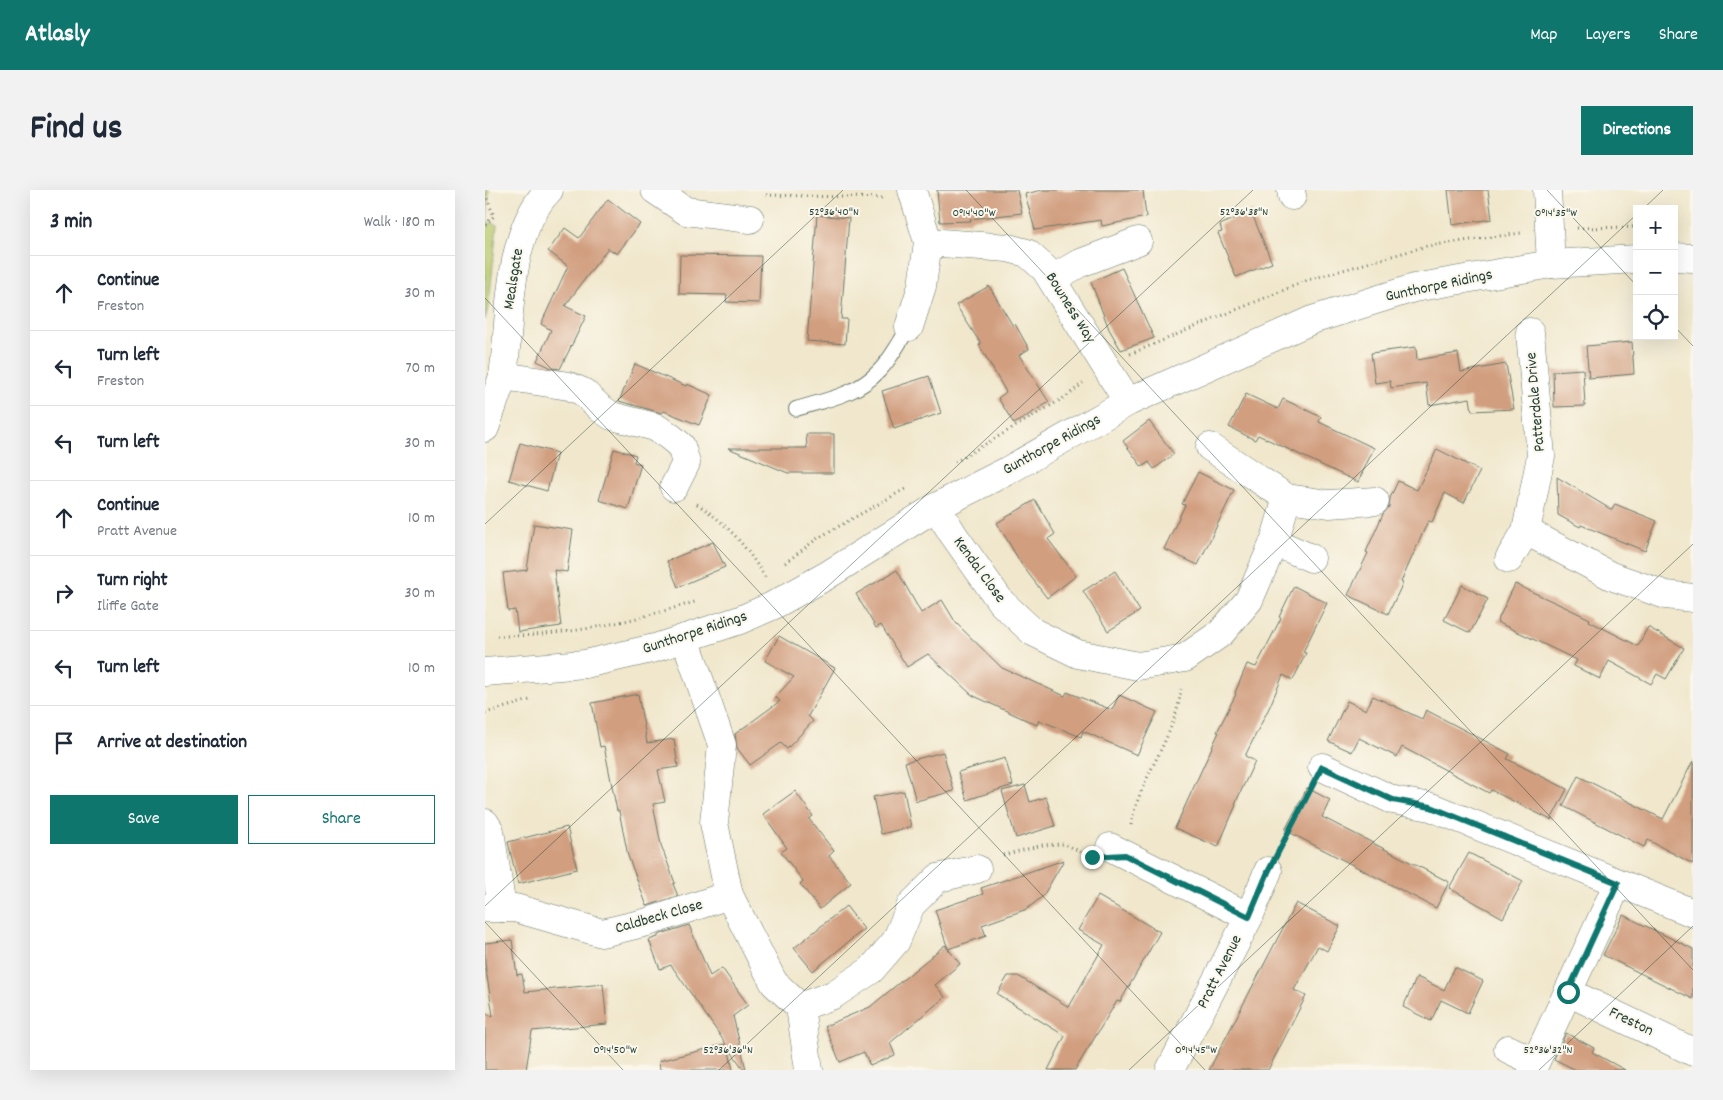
<!DOCTYPE html>
<meta charset="utf-8">
<style>
body{margin:0;font-family:Dekko,sans-serif;background:#f2f2f3;color:#1f2937}
.controls{position:absolute;right:15px;top:15px;display:grid;overflow:hidden;border-radius:0px;box-shadow:0 5px 20px #0002}
.controls button{width:45px;height:45px;display:grid;place-items:center;padding:0;border:0;border-bottom:1px solid #e0e1e3;background:#fff;color:#1f2937;font:25px sans-serif}
.stop{position:absolute;width:15px;height:15px;margin:-11px;border:4px solid #0f766e;border-radius:50%;background:#fff}
.stop.end{background:#0f766e;border-color:#fff;box-shadow:0 1px 5px #0008}
.list{margin:0;padding:0;list-style:none}
h2{display:flex;justify-content:space-between;align-items:center;height:65px;margin:0;padding:0 20px;font-size:21px}
h2 small{font-size:16px;font-weight:400;color:#747a83}
.list li{display:grid;grid-template-columns:32px 1fr auto;gap:15px;align-items:center;box-sizing:border-box;height:75px;padding:0 20px;border-top:1px solid #e0e1e3}
.list b{display:block;font-size:19px;white-space:nowrap}
.list p{margin:0;font-size:16px;white-space:nowrap;color:#747a83}
.list em{font-size:16px;font-style:normal;color:#747a83}
.actions{display:flex;gap:10px;padding:15px 20px}
.actions a{flex:1;padding:11px 0;border:1px solid #0f766e;border-radius:0px;text-align:center;font-size:18px;color:#0f766e}
.actions .main{background:#0f766e;color:#fff}
.icon{flex:none;width:28px;height:28px;fill:none;stroke:currentColor;stroke-width:2;stroke-linecap:round;stroke-linejoin:round}
.map{position:relative;flex:none;width:1208px;height:880px;overflow:hidden;border-radius:0px}
header{display:flex;align-items:center;gap:30px;box-sizing:border-box;height:70px;padding:0 25px;background:#0f766e;color:#fff}
header strong{font-size:24px}
nav{display:flex;gap:28px;margin-inline-start:auto;font-size:18px}
.intro{display:flex;align-items:center;justify-content:space-between;box-sizing:border-box;height:120px;padding:0 30px}
h1{margin:0;font-size:35px}
.button{padding:12px 22px;border-radius:0px;background:#0f766e;color:#fff;font-size:18px;font-weight:700}
main{display:flex;gap:30px;padding:0 30px}
aside{flex:1;background:#fff;border-radius:0px;box-shadow:0 5px 20px #0002}
.map>svg:first-child{display:block}
.green{fill:#b8c96c;stroke:#6c8350}
.building{fill:#d19e7f}
.lines{fill:none;stroke-linecap:round;stroke-linejoin:round}
.service-casing{stroke:#687869;stroke-width:16}
.minor-casing{stroke:#687869;stroke-width:29}
.tertiary-casing{stroke:#687869;stroke-width:29}
.path{stroke:#687869;stroke-width:3;stroke-dasharray:1 4;stroke-linecap:butt}
.service{stroke:#fff;stroke-width:14}
.minor{stroke:#fff;stroke-width:28}
.tertiary{stroke:#fff;stroke-width:28}
.route{stroke:#0f766e;stroke-width:6}
.ticks{fill:none;stroke:#1f3d34;stroke-width:1;stroke-opacity:0.45}
.labels{text-anchor:middle;dominant-baseline:central;stroke-width:4;stroke-linejoin:round;paint-order:stroke}
.street-label{font-size:16px;fill:#1f3d34;stroke:#fbf7ec}
.ticks-label{font-size:12px;text-anchor:middle;fill:#1f3d34;stroke:#fbf7ec;stroke-width:4;stroke-linejoin:round;paint-order:stroke}
</style>
<header>
<strong>Atlasly</strong>
<nav><a>Map</a><a>Layers</a><a>Share</a></nav>
</header>
<div class="intro"><h1>Find us</h1><a class="button">Directions</a></div>
<main>
<aside>
<h2>3 min<small>Walk · 180 m</small></h2>
<ul class="list">
<li><svg class="icon" aria-label="ahead" viewBox="0 0 24 24"><path d="M12 20V5M6 11l6-6 6 6"/></svg><div><b>Continue</b><p>Freston</p></div><em>30 m</em></li>
<li><svg class="icon" aria-label="left" viewBox="0 0 24 24"><path d="M17 20v-9H6M10 6l-5 5 5 5"/></svg><div><b>Turn left</b><p>Freston</p></div><em>70 m</em></li>
<li><svg class="icon" aria-label="left" viewBox="0 0 24 24"><path d="M17 20v-9H6M10 6l-5 5 5 5"/></svg><div><b>Turn left</b></div><em>30 m</em></li>
<li><svg class="icon" aria-label="ahead" viewBox="0 0 24 24"><path d="M12 20V5M6 11l6-6 6 6"/></svg><div><b>Continue</b><p>Pratt Avenue</p></div><em>10 m</em></li>
<li><svg class="icon" aria-label="right" viewBox="0 0 24 24"><path d="M7 20v-9h11M14 6l5 5-5 5"/></svg><div><b>Turn right</b><p>Iliffe Gate</p></div><em>30 m</em></li>
<li><svg class="icon" aria-label="left" viewBox="0 0 24 24"><path d="M17 20v-9H6M10 6l-5 5 5 5"/></svg><div><b>Turn left</b></div><em>10 m</em></li>
<li><svg class="icon" aria-label="arrive" viewBox="0 0 24 24"><path d="M6 21V4h12l-3 4 3 4H6"/></svg><div><b>Arrive at destination</b></div></li>
</ul>
<div class="actions"><a class="main">Save</a><a>Share</a></div>
</aside>
<div class="map">
<svg width="1208" height="880" viewBox="0 0 1208 880">
<rect width="100%" height="100%" fill="#fbf7ec"/>
<filter id="ink" filterUnits="userSpaceOnUse"><feTurbulence type="fractalNoise" baseFrequency=".02" numOctaves="2"/><feDisplacementMap in="SourceGraphic" scale="10" xChannelSelector="R" yChannelSelector="G"/><feConvolveMatrix kernelMatrix="1 2 1 2 8 2 1 2 1" color-interpolation-filters="sRGB"/></filter>
<filter id="wash" filterUnits="userSpaceOnUse"><feTurbulence type="fractalNoise" baseFrequency=".0096" numOctaves="4" result="noise"/><feDisplacementMap in="SourceGraphic" scale="20" xChannelSelector="R" yChannelSelector="G"/><feGaussianBlur stdDeviation="1.12" result="paint"/><feColorMatrix in="noise" values="0 0 0 0 0 0 0 0 0 0 0 0 0 0 0 0 0 1.4 0 .05"/><feComposite in="paint" operator="in"/></filter>
<g filter="url(#wash)">
<rect width="100%" height="100%" fill="#f0e7cc"/>
<path class="green" d="M0,0H4L2,32L12,35L4,114L0,130Z"/>
<g id="blocks">
<g class="building">
<path d="M452,0H532L537,23L485,29L486,31L455,32Z"/>
<path d="M557,0H658L661,27L617,36L616,30L550,40L540,4Z"/>
<path d="M963,0H1003L1007,29L967,35Z"/>
<path d="M123,9L155,34L132,64L123,58L80,116L101,126L75,179L67,178L52,171L66,140L56,134L83,76L63,61L80,38L94,48Z"/>
<path d="M766,21L787,73L751,87L733,43L737,42L735,35Z"/>
<path d="M332,25L364,28L356,129H362L360,154L322,151Z"/>
<path d="M195,65L276,66L274,113L241,112L242,105L194,104Z"/>
<path d="M637,78L669,148L636,160L624,139L606,92Z"/>
<path d="M504,96L528,136L530,134L544,159L534,165L564,212L529,234L513,208L521,202L494,155L496,154L471,115Z"/>
<path d="M1147,152L1149,184L1104,188L1101,156Z"/>
<path d="M931,157L932,170L973,163L976,182L1021,174L1029,219L987,221L985,208L944,215L941,193L906,198L905,191L890,193L886,163Z"/>
<path d="M150,174L201,196L202,194L227,205L214,235L179,221L177,223L134,211Z"/>
<path d="M1098,179L1100,216L1069,217L1068,181Z"/>
<path d="M444,186L456,223L409,239L397,201Z"/>
<path d="M761,204L793,219L798,209L836,227L834,232L889,258L873,292L773,245L770,250L744,237Z"/>
<path d="M664,231L689,264L669,279L664,272L657,277L638,251Z"/>
<path d="M321,244H349V283H303L243,258H322Z"/>
<path d="M35,253L72,263L62,301L24,290Z"/>
<path d="M129,259L151,265L149,272L156,274L143,319L114,310Z"/>
<path d="M952,259L995,281L979,313L960,303L947,332L943,331L916,392L918,393L903,424L863,405L883,363L881,362L898,324L904,317L905,308L913,291L932,300Z"/>
<path d="M713,282L749,300L713,375L679,359L700,315L697,314Z"/>
<path d="M1072,287L1127,320L1130,314L1172,331L1160,361L1096,335L1095,337L1073,325Z"/>
<path d="M550,310L570,344L563,349L591,386L562,408L537,375L512,333Z"/>
<path d="M49,334L88,340L82,382L69,380L76,436L33,442L30,420L23,421L18,383L42,380Z"/>
<path d="M228,352L240,377L193,397L182,371Z"/>
<path d="M412,380L436,423L457,410L471,433L517,478L580,506L582,502L627,520L634,505L672,522L652,565L598,541L596,547L554,530L552,535L487,505L443,464L422,477L396,435L391,438L371,404Z"/>
<path d="M630,381L655,421L623,441L598,401Z"/>
<path d="M1030,394L1082,418L1105,429L1104,431L1153,456L1163,437L1199,458L1181,489L1172,484L1166,494L1124,471L1115,489L1089,476L1092,470L1012,432Z"/>
<path d="M977,395L1003,409L985,443L959,430Z"/>
<path d="M809,396L842,413L818,462L821,463L808,490L798,485L785,516L760,566L770,571L750,614L751,615L733,657L690,638L734,542H732L751,504L750,503L762,474L771,477L796,428L794,427Z"/>
<path d="M294,446L350,478L323,526L328,531L302,559L296,553L265,575L252,558L250,544L295,511L290,507L309,487L280,471Z"/>
<path d="M153,504L162,553L189,549L193,577L173,580L180,612L168,614L176,655L190,693L188,694L193,706L162,716L143,666L134,621H132L119,556L115,557L107,513Z"/>
<path d="M888,506L937,529L941,520L1025,564L1022,569L1082,599L1066,630L1006,600L1004,603L917,557L912,567L874,548L867,562L843,551L862,511L881,520Z"/>
<path d="M458,562L469,601L431,611L420,572Z"/>
<path d="M520,568L528,595L482,610L473,582Z"/>
<path d="M1208,571V674L1163,650L1159,657L1078,616L1093,586L1178,629Z"/>
<path d="M540,595L545,612L561,607L570,636L531,648L517,601Z"/>
<path d="M822,598L845,610L837,627L964,692L951,718L800,640Z"/>
<path d="M310,601L328,626L324,629L349,661L344,666L366,693L335,719L315,694L318,691L296,662L302,658L278,624Z"/>
<path d="M419,601L426,637L396,644L388,607Z"/>
<path d="M82,637L92,679L33,694L23,652Z"/>
<path d="M984,663L1038,691L1018,728L964,698Z"/>
<path d="M579,670L558,706L542,719L497,735L501,746L463,759L450,720L498,704L496,698Z"/>
<path d="M613,706L675,742L635,812L632,811L590,880H563L580,846L512,804L523,786H533L584,817L619,755L593,740Z"/>
<path d="M811,713L855,736L842,761L833,756L809,800L821,806L801,845L783,880H724Z"/>
<path d="M361,716L379,739L328,781L309,758Z"/>
<path d="M1138,725L1208,759V809L1118,765Z"/>
<path d="M204,735L225,786L237,778L263,815L248,826L261,879L259,880L243,857L248,880H175L174,871L241,854L186,775L175,779L164,750L173,747V745Z"/>
<path d="M27,750L32,785L37,784L40,802L118,794L122,834L47,841L41,880H0V824L8,826L0,773V753Z"/>
<path d="M460,755L475,774L450,795L460,807L405,853L410,865L385,876L379,862L355,872L340,836L385,817Z"/>
<path d="M970,777L998,791L983,823L956,810L946,831L918,817L932,787L959,800Z"/>
<path d="M1081,843L1109,858L1107,862L1140,880H1091L1069,869Z"/>
</g>
</g>
</g>
<g filter="url(#ink)">
<use href="#blocks" fill-opacity="0" stroke="#687869" stroke-width="1"/>
<g class="lines">
<g class="service-casing">
<path id="service" d="M311,219C340,210 372,205 394,181C406,169 415,151 424,137"/>
</g>
<g class="minor-casing">
<g id="minor">
<path d="M170,0L201,21L265,29"/>
<path d="M806,0L807,6"/>
<path d="M1062,0L1066,74"/>
<path d="M443,52L523,58L542,63L560,79L643,212"/>
<path d="M567,89L593,74L653,51"/>
<path d="M424,137L437,96L443,52L427,0"/>
<path d="M18,186C26,130 21,43 64,0"/>
<path d="M0,238L18,186L84,196L98,202L115,218L127,226L170,237L184,246L196,256L201,273L189,297"/>
<path d="M725,257L802,308L844,314L890,311"/>
<path d="M451,317L468,344L516,412L548,442L593,464L653,476L700,468L736,443L764,410L789,352L802,308"/>
<path d="M1041,341L1126,386L1181,405L1208,408"/>
<path d="M789,352L826,368"/>
<path d="M1024,369L1041,341L1056,266L1045,142"/>
<path d="M200,448L237,555L229,633L244,705L289,793L315,817L324,880"/>
<path d="M837,577L908,610L946,617L1208,723"/>
<path d="M0,633L5,641L17,718"/>
<path d="M625,657L764,727"/>
<path d="M0,718H30L117,743L163,732L244,705"/>
<path d="M1083,802L1208,862"/>
<path d="M315,817L348,805L386,780L411,751L426,715L453,688L492,679"/>
<path d="M1023,859L1050,872"/>
<path d="M685,880L764,727L783,681"/>
<path d="M1047,880L1133,693"/>
</g>
</g>
<g class="tertiary-casing">
<g id="tertiary">
<path d="M1189,67L1208,68"/>
<path d="M0,482L100,474L170,458L255,430L287,416L341,386L451,317L522,281L643,212L827,130L929,98L1066,74L1152,69"/>
</g>
</g>
<g class="path">
<path d="M0,4L9,26L0,35"/>
<path d="M281,5L400,8"/>
<path d="M1092,38L1152,37"/>
<path d="M645,164L823,90L942,56L1036,43"/>
<path d="M470,272L582,206L598,193"/>
<path d="M212,314C244,335 260,355 280,387"/>
<path d="M300,373L333,348L420,299"/>
<path d="M12,446C27,446 43,446 58,444C111,440 163,426 213,411"/>
<path d="M0,523L45,510"/>
<path d="M646,635C654,588 691,547 696,499"/>
<path d="M796,657L824,602"/>
<path d="M518,665L558,655L580,654L596,662"/>
</g>
<use href="#service" class="service"/>
<use href="#minor" class="minor"/>
<use href="#tertiary" class="tertiary"/>
</g>
</g>
<g class="lines" filter="url(#ink)">
<path class="route" d="M607,667L640,665L764,727L783,682L837,577L908,610L946,617L1133,693L1083,802"/>
</g>
<path class="ticks" d="M481,0L1208,780M1062,0L1152,96M1158,19L1178,0M0,108L720,880M1189,136L1208,156M0,334L358,0M0,716L768,0M0,732L138,880M234,880L1152,24M644,880L1208,354M1054,880L1208,736"/>
<g class="labels">
<g class="street-label">
<text transform="translate(29 89) rotate(-81)">Mealsgate</text>
<text transform="translate(954 96) rotate(-12)">Gunthorpe Ridings</text>
<text transform="translate(585 118) rotate(58)">Bowness Way</text>
<text transform="translate(1051 212) rotate(-95)">Patterdale Drive</text>
<text transform="translate(567 255) rotate(-29)">Gunthorpe Ridings</text>
<text transform="translate(494 380) rotate(54)">Kendal Close</text>
<text transform="translate(210 443) rotate(-18)">Gunthorpe Ridings</text>
<text transform="translate(174 727) rotate(-16)">Caldbeck Close</text>
<text transform="translate(735 782) rotate(-63)">Pratt Avenue</text>
<text transform="translate(1146 832) rotate(26)">Freston</text>
</g>
</g>
<g class="ticks-label">
<text x="349" y="25">52°36'40"N</text>
<text x="759" y="25">52°36'38"N</text>
<text x="489" y="26">0°14'40"W</text>
<text x="1071" y="26">0°14'35"W</text>
<text x="130" y="863">0°14'50"W</text>
<text x="711" y="863">0°14'45"W</text>
<text x="243" y="863">52°36'36"N</text>
<text x="1063" y="863">52°36'32"N</text>
</g>
</svg>
<div class="controls">
<button>+</button>
<button>−</button>
<button><svg class="icon" aria-label="locate" viewBox="0 0 24 24"><circle cx="12" cy="12" r="6"/><path d="M12 2v4M12 18v4M2 12h4M18 12h4"/></svg></button>
</div>
<div class="stop" style="left:1083px;top:802px"></div>
<div class="stop end" style="left:607px;top:667px"></div>
</div>
</main>
